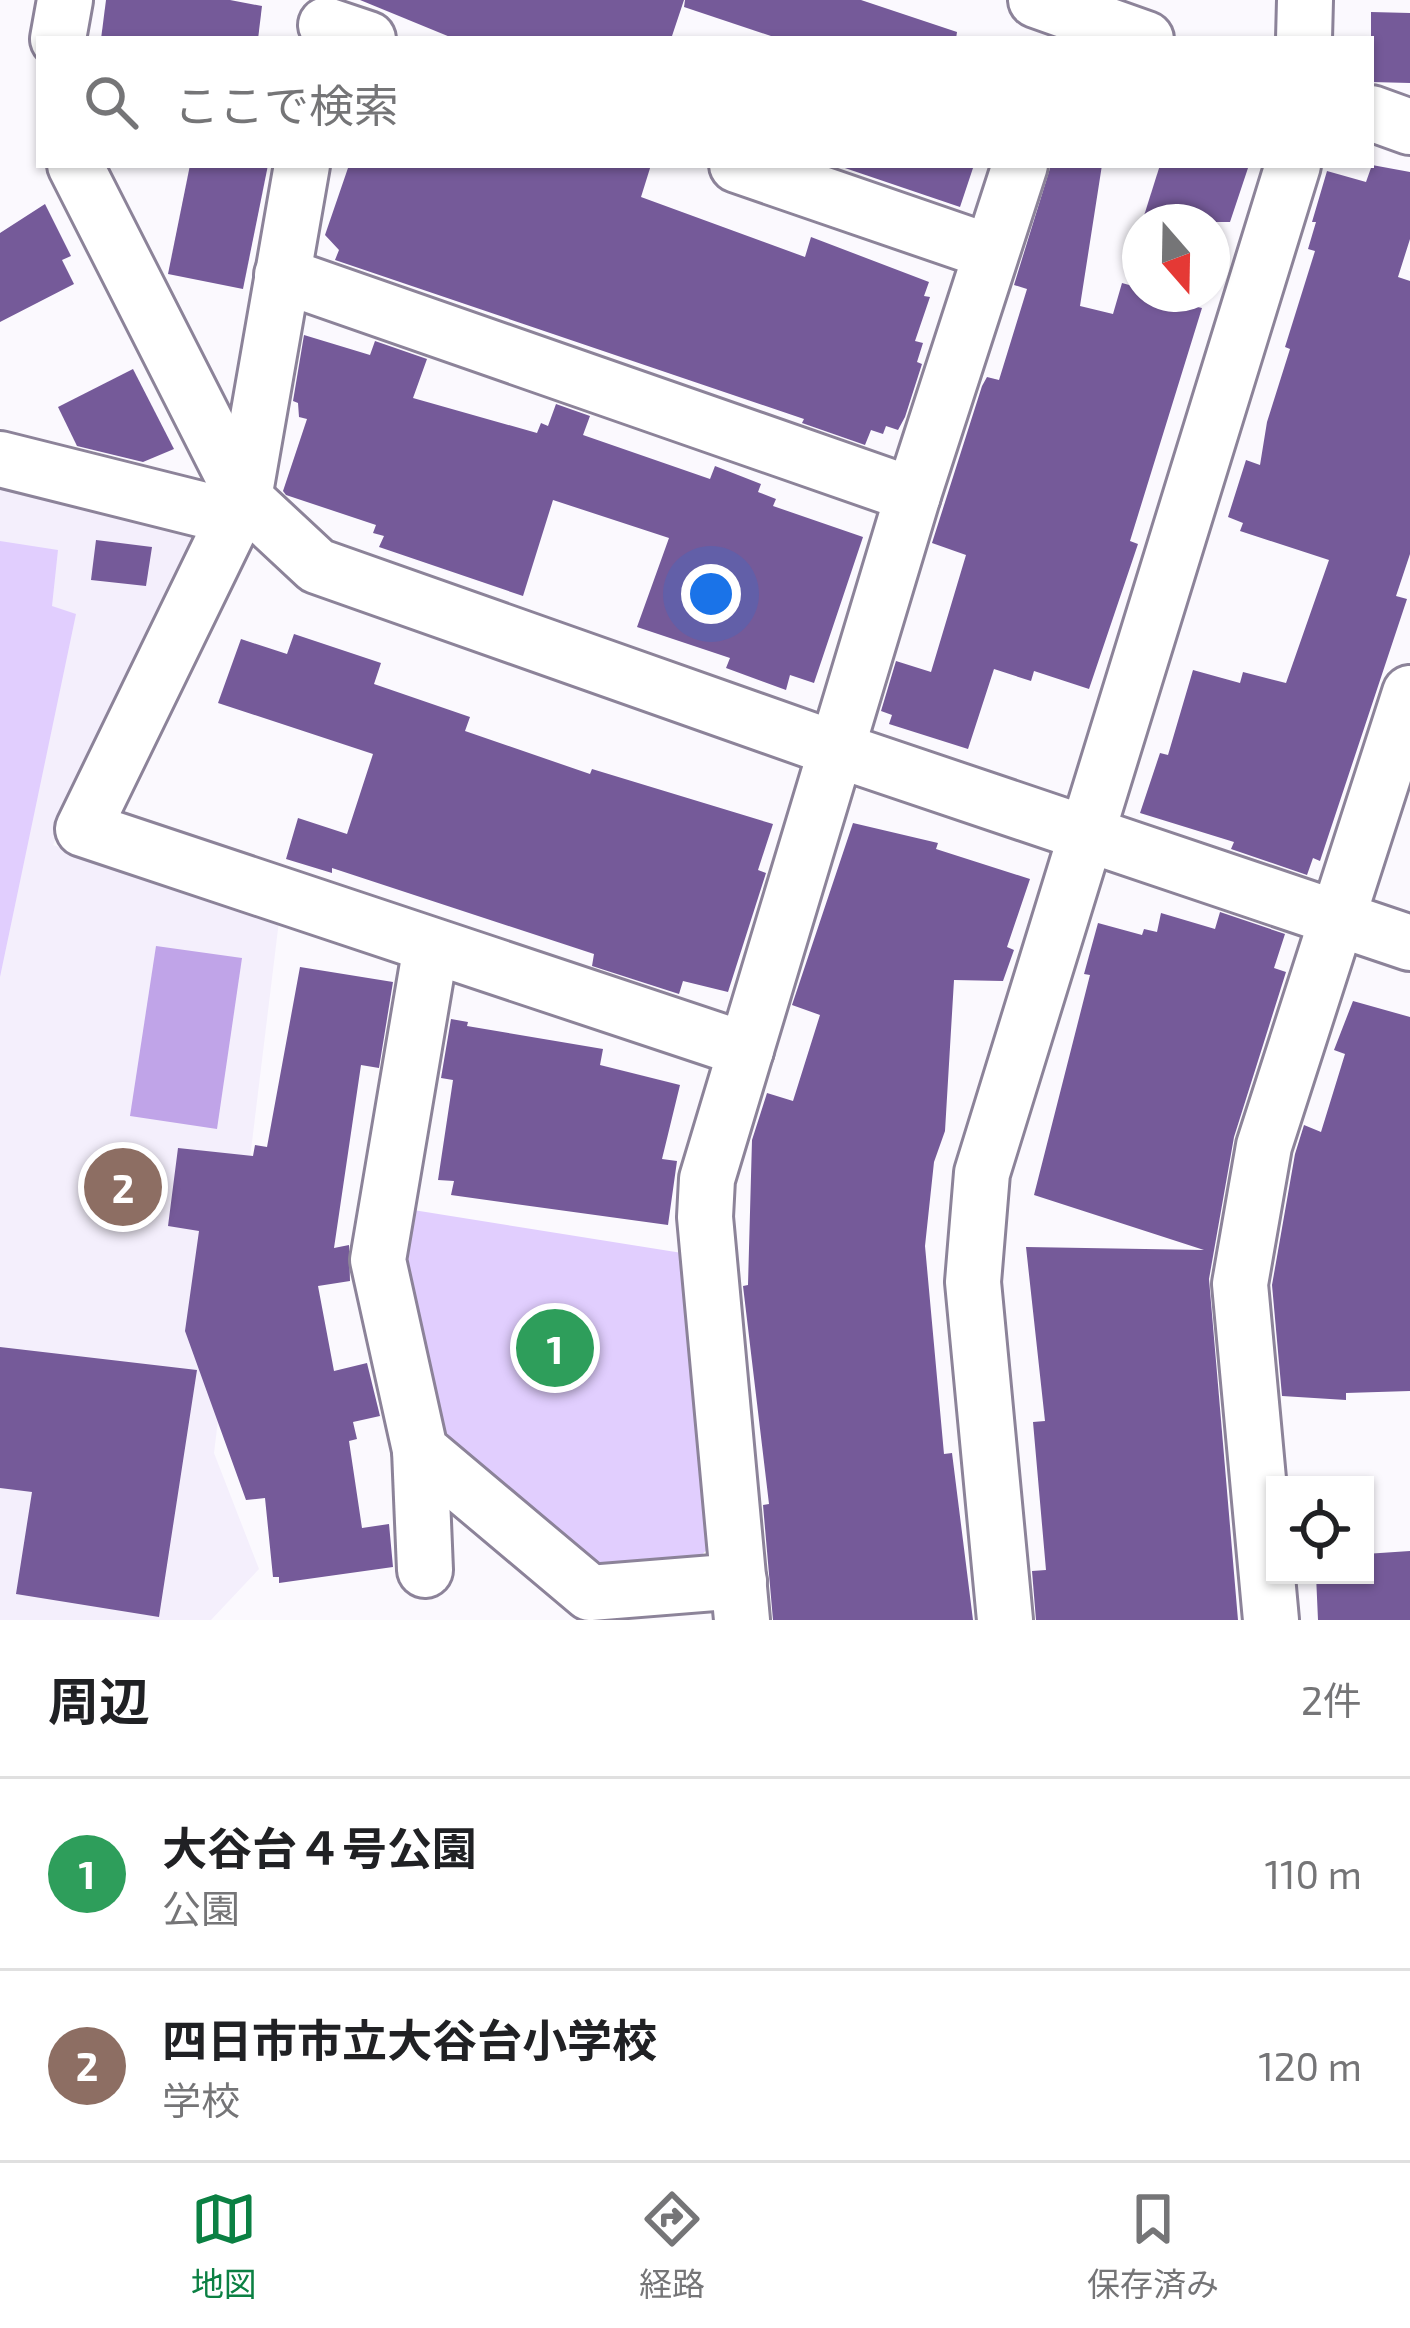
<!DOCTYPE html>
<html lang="ja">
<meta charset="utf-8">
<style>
body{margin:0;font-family:"Exo 2","Noto Sans JP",sans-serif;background:#f6f6f6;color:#202124}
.controls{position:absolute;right:36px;bottom:36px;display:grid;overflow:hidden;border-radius:0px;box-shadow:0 3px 9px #0004}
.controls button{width:108px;height:108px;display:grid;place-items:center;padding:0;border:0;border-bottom:3px solid #e0e0e0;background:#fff;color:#202124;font:60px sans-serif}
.compass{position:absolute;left:1122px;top:204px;width:108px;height:108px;border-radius:50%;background:#fff;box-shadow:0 3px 9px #0004;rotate:160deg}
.you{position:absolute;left:711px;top:594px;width:42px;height:42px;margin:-30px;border:9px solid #fff;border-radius:50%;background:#1a73e8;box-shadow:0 0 0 18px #1a73e833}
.badge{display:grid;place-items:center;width:78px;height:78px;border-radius:50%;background:#0b8043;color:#fff;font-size:39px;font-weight:700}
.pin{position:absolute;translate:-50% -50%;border:6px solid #fff;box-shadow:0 3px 12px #0006}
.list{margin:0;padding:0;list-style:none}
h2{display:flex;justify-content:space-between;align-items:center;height:156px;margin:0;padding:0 48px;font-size:51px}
h2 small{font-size:39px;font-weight:400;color:#757577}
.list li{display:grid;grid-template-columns:78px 1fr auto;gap:36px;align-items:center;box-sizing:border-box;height:192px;padding:0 48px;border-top:3px solid #e0e0e0}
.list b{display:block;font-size:45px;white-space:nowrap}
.list p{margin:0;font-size:39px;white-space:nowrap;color:#757577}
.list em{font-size:39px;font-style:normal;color:#757577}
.icon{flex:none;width:66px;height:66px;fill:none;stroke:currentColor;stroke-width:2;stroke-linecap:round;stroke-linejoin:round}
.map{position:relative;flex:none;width:1410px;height:1620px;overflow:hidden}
.search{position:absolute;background:#fff;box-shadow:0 3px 9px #0004;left:36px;right:36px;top:36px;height:132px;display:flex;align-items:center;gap:30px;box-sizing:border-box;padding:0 42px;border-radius:0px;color:#757577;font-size:45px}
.sheet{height:540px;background:#fff}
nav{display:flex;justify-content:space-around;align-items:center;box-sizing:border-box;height:168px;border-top:3px solid #e0e0e0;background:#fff;font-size:33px;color:#757577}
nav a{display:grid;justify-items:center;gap:6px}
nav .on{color:#0b8043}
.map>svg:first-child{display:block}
.built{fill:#f4effc}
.green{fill:#e1cefe}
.water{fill:#c0a4e8}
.building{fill:#755a99}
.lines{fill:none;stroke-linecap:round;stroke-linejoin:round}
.street-casing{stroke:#8c8399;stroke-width:60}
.street{stroke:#fff;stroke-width:54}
</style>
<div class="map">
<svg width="1410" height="1620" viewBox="0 0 1410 1620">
<rect width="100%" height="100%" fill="#fbf9fe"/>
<path class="built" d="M0,474L205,523L53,845L279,921L214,1453L259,1569L211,1620H0Z"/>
<g class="green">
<path d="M0,541L58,550L52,606L76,614L0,977Z"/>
<path d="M407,1209L682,1253L715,1542L689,1567L595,1576L436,1436L399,1260Z"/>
</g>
<path class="water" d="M156,946L242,958L217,1129L130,1116Z"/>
<g class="building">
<path d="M106,0H230L262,6L258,39H101Z"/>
<path d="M360,0H684L671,39H455Z"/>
<path d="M685,0H861L957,32L956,39H780L684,7Z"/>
<path d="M1371,12L1410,13V83L1371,82Z"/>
<path d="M190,165H268L243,289L168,274Z"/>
<path d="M349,165H651L641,197L805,257L811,237L929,282L924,296L930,297L915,341L923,343L917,362L922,364L905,417L898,430L886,426L883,434L871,430L865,445L802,423L804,419L335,260L339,250L325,235Z"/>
<path d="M836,165H974L960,207Z"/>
<path d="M1051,165H1102L1080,306L1113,314L1122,283L1140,288V294L1202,308L1130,541L1138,544L1089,689L1034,671L1031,681L994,669L968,749L889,724L892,715L881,711L896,661L931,672L966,555L932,543L982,386L987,377L999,380L1027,289L1014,285Z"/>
<path d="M1160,165H1249L1230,222H1142Z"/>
<path d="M1372,165L1410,172V239L1398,277L1410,281V554L1396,596L1407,599L1320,861L1313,858L1307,875L1231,849L1234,842L1140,813L1160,753L1168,755L1193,670L1240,683L1243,672L1286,683L1329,560L1240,531L1243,523L1228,517L1246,460L1260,465L1267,422L1290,349L1285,347L1315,251L1308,249L1316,222H1312L1327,171L1366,182Z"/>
<path d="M45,204L71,256L62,260L74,284L0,322V233Z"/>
<path d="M304,335L370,355L375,341L427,359L413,398L537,433L541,423L548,426L556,404L590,416L583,435L710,479L715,466L761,484L758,492L776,499L773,506L863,537L814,683L790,675L786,690L726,668L730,658L637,627L669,538L553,500L523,596L379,547L384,536L373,533L376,525L286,495L283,491L307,419L299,417L298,403L293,401Z"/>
<path d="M133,369L174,449L143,462L77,446L58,407Z"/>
<path d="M96,540L152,547L146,586L91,580Z"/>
<path d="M294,634L381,663L374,684L470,717L465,731L590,774L592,769L773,824L758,870L766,873L728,992L683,981L679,994L592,966L594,954L332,868V873L286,859L298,818L347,834L373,754L218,703L241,639L287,654Z"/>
<path d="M853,823L938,843L936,849L1030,879L1007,947L1014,950L1003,981L954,980L945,1131L934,1162L925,1246L944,1454L952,1453L973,1620H773L763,1505L769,1504L743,1286L748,1285L752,1140L767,1093L793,1101L820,1015L792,1005Z"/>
<path d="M1220,912L1285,934L1274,968L1286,972L1234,1137L1209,1279L1238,1620H1036L1032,1571L1046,1570L1033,1422L1045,1421L1026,1247L1204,1250L1034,1195L1090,975L1084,974L1098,923L1142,935L1144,929L1157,932L1161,913L1215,929Z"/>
<path d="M300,967L393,982L379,1068L361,1065L334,1248L349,1245L350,1281L318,1286L334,1371L367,1363L380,1416L353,1422L357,1439L349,1441L362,1528L389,1524L393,1567L279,1583V1577H273L265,1498L246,1500L185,1331L199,1231L168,1226L178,1148L253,1156L255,1145L267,1147Z"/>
<path d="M1353,1001L1410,1017V1391L1346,1393V1400L1282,1396L1272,1285L1295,1154L1304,1125L1321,1132L1345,1054L1334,1050Z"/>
<path d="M451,1019L468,1022L467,1026L603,1049L600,1065L680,1085L662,1159L677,1161L668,1225L451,1195L454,1181L438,1180L453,1080L441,1078Z"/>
<path d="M0,1347L197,1370L159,1617L16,1594L32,1492L0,1488Z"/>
<path d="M1410,1551V1620H1318L1316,1575H1365V1554Z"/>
</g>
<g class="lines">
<g class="street-casing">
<g id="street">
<path d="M1036,0L1146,39"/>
<path d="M326,25L368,39"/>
<path d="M58,39L65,0"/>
<path d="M1304,39L1305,0"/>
<path d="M1371,113L1410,127"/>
<path d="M75,165L244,498L317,566L838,750L1410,943"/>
<path d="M302,165L244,498L83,829L746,1050"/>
<path d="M737,165L990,252"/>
<path d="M282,275L913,495"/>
<path d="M0,459L236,518"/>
<path d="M431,946L378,1260L420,1450L590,1593L739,1581"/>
<path d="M420,1450L425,1570"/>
<path d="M742,1620L705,1217L707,1179L913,495L1020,165"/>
<path d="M1005,1620L973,1282L982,1173L1293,165"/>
<path d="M1271,1620L1240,1284L1264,1146L1410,693"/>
</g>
</g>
<use href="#street" class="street"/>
</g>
</svg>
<div class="controls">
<button><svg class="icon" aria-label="locate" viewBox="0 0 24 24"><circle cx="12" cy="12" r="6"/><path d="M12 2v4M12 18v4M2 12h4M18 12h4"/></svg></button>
</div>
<svg class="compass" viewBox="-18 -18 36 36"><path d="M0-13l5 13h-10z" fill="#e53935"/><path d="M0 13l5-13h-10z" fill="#757577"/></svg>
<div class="you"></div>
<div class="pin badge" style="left:555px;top:1348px;background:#2e9e5b">1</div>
<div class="pin badge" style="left:123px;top:1187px;background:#8d6e63">2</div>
<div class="search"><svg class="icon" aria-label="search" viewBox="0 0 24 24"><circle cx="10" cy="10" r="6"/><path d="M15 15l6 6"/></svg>ここで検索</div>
</div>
<section class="sheet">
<h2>周辺<small>2件</small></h2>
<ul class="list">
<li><span class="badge" style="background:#2e9e5b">1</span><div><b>大谷台４号公園</b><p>公園</p></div><em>110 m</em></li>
<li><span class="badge" style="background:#8d6e63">2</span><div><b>四日市市立大谷台小学校</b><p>学校</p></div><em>120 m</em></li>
</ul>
</section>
<nav>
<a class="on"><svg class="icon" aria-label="map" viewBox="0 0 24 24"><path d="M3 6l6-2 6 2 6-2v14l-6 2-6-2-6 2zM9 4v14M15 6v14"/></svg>地図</a>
<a><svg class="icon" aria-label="directions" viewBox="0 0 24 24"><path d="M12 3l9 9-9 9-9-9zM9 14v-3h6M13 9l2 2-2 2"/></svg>経路</a>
<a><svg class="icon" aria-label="saved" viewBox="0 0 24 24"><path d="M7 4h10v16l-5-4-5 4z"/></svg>保存済み</a>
</nav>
